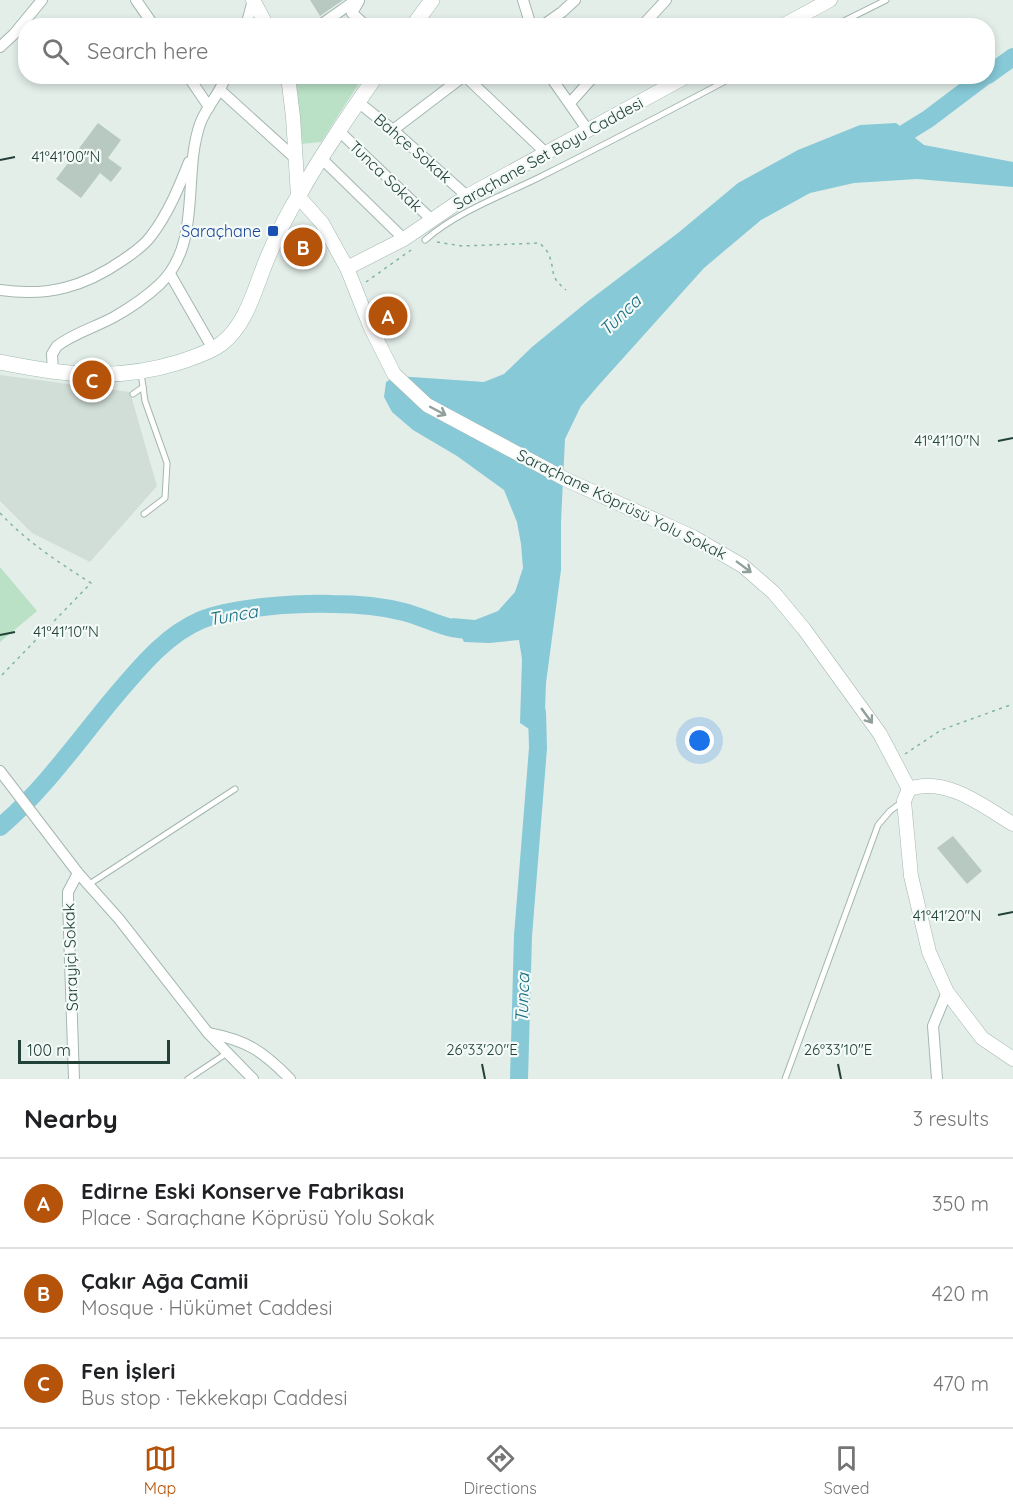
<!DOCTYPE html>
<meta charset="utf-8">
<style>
body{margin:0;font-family:Quicksand,sans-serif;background:#f6f6f6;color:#202124}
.scale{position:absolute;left:18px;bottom:15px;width:152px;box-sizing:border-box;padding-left:6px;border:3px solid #214139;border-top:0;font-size:16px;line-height:21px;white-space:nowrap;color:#214139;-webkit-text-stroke:4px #f4faf7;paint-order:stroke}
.you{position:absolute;left:700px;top:741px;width:21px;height:21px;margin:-15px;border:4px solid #fff;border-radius:50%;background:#1a73e8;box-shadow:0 0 0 9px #1a73e833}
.badge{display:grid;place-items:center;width:39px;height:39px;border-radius:50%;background:#b45309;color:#fff;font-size:20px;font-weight:700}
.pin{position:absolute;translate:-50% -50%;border:3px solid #fff;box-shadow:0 2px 6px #0006}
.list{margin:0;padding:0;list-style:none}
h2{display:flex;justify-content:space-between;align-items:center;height:78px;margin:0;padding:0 24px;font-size:26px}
h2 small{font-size:20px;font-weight:400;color:#757577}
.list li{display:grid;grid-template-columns:39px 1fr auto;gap:18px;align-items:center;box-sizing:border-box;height:90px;padding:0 24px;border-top:2px solid #e0e0e0}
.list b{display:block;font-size:22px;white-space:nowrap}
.list p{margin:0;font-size:20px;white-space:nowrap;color:#757577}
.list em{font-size:20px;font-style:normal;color:#757577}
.icon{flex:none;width:33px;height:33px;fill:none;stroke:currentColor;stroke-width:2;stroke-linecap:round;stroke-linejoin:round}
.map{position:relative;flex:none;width:1013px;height:1079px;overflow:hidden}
.search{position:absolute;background:#fff;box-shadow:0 3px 9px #0003;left:18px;right:18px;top:18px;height:66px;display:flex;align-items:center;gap:15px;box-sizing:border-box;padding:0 21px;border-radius:24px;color:#757577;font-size:22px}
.sheet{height:348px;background:#fff}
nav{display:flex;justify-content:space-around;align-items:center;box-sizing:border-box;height:84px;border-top:2px solid #e0e0e0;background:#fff;font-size:16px;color:#757577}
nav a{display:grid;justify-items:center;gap:3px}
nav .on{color:#b45309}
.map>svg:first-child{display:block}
.built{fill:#d1ded8}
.green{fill:#bae0c5}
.water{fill:#87c9d7}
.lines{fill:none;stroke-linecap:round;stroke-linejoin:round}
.river{stroke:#87c9d7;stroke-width:18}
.building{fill:#b8c9c2}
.service-casing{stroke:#a5b7b1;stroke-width:7}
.minor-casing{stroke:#a5b7b1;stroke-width:12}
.tertiary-casing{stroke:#a5b7b1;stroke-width:15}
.secondary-casing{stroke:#a0bab2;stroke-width:16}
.path{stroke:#81b4a5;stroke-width:1.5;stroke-dasharray:3 4.5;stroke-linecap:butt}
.service{stroke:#fff;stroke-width:5}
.minor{stroke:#fff;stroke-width:10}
.tertiary{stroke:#fff;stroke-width:14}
.secondary{stroke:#fff;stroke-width:15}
.oneway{stroke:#90a09c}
.ticks{fill:none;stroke:#214139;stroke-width:2}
.transit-dot{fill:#1a4fb4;stroke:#f4faf7;stroke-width:2}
.labels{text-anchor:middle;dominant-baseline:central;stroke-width:4.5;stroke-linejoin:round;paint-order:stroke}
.street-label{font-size:16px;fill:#214139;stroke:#f4faf7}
.transit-label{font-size:16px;fill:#164399;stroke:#f4faf7;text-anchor:end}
.water-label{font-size:18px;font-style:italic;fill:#166e82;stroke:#f4faf7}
.ticks-label{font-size:15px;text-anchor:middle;fill:#214139;stroke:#f4faf7;stroke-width:4.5;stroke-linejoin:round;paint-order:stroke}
</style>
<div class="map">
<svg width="1013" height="1079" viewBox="0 0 1013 1079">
<rect width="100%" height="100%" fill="#e3eee9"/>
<path class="built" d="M0,375L130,392L157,486L90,562L32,533L0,501Z"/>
<g class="green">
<path d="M293,77H363L321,142L300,144Z"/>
<path d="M0,567L37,611L0,642Z"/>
</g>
<path class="water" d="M896,123L924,145L1013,162V187L917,179L854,183L810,193L761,220L704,268L598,386L581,406L565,439L561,522V570L546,683L544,739L520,723L522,659L519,640L489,643L464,642L452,618L475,620L498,611L515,592L523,568L521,544L517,522L504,490L457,456L413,430L392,412L384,397L386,382L397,376L484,382L504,374L532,347L587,302L678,233L738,183L798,150L860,125Z"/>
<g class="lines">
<g class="river">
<path d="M988,75L1013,57"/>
<path d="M886,145L928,119L985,76"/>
<path d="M0,827C45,789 79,739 117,694C141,666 166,635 201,620C233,607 297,603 332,604C356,604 381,606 404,612C434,620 449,634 483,628"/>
<path d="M519,1079L523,936L538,748L537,712"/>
</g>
</g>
<g class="building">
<path d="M310,0H343L320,16Z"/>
<path d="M98,123L121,140L108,158L122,168L111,182L100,173L81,198L56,179Z"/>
<path d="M300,233L317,248L306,261L289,246Z"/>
<path d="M953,836L982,871L967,884L937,848Z"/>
</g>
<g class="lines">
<g class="service-casing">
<g id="service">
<path d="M834,26L886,0"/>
<path d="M425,240C457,212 499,197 538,178C604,145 669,111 735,76"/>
<path d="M141,373L145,401L167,463L165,498L144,514"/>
<path d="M133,394L143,387"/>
<path d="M88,885L235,789"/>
<path d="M188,1079L227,1053"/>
<path d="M785,1079L878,825L890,811L902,802"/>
</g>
</g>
<g class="minor-casing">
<g id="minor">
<path d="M136,0L154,26"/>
<path d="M523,0L531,26"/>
<path d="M359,1L352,13L366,26"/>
<path d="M246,26L253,0"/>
<path d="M319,26L356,0"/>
<path d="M542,26L562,12L575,0"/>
<path d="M642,26L666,0"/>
<path d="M0,47L14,34L42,0"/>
<path d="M188,76L209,107"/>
<path d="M465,76L545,152"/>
<path d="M550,76L587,129"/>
<path d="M221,91L296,159"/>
<path d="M358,102L393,130L467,196"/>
<path d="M570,103L594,76"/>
<path d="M393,130L464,76"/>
<path d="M339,131L432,220"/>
<path d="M321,158L404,239"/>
<path d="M170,274L213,349"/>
<path d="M0,290C48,297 84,287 123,260C133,253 144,246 151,236C168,214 179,187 189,162"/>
<path d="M53,373L52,354L57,346C74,333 96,327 114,317C130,308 146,297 159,285C203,244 182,176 200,124C206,107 220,94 226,76"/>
<path d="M0,771L78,873L119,919L208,1033L253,1079"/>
<path d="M208,1033C246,1040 263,1051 290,1079"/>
<path d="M74,1079L68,901V892L78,873"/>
<path d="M937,1079L933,1026L947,992"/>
</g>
</g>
<g class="tertiary-casing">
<g id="tertiary">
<path d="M253,0L267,26"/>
<path d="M782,26L830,0"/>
<path d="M288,76L293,117L298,196L322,223L347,268L370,326L394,374L427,405L567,480L693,537L743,566L774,593L804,629L880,734L909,789"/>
<path d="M347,268L404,239L467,196L687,76"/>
<path d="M909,789L904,801L911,876L929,952L947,992L982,1038L1013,1059"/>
<path d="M909,789C946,776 983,806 1013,824"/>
</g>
</g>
<g class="secondary-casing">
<g id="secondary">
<path d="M413,26L432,0"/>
<path d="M0,362C65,375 115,382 180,362C194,357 209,353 221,344C249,323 256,282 270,252C278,233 288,213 299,195C322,154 349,115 376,76"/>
</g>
</g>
<g class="path">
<path d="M437,242L462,246L540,243C543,247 548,251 549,255C556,273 548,275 566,290"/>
<path d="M366,282L411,250"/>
<path d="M0,513C27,542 58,562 91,583L0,677"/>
<path d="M905,754L941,730L1013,704"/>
</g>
<use href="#service" class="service"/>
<use href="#minor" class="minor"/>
<use href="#tertiary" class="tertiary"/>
<use href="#secondary" class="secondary"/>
</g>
<defs><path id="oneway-shaft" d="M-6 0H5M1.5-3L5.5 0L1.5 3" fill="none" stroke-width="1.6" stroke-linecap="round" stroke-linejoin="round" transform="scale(1.5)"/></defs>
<g class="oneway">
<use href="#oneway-shaft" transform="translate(438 411) rotate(28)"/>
<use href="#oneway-shaft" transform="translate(744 567) rotate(37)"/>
<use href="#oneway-shaft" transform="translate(867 716) rotate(54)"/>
</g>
<path class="ticks" d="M0,160L15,157M998,441L1013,438M0,635L15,632M998,915L1013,912M482,1064L485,1079M838,1064L841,1079"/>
<rect class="transit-dot" x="267" y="225" width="12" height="12" rx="3"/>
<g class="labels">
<g class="street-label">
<text transform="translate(413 148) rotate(41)">Bahçe Sokak</text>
<text transform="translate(548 153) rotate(-29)">Saraçhane Set Boyu Caddesi</text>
<text transform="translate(386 176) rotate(44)">Tunca Sokak</text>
<text transform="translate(622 504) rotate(26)">Saraçhane Köprüsü Yolu Sokak</text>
<text transform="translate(70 957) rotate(-92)">Sarayiçi Sokak</text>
</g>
<g class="transit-label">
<text x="261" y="231">Saraçhane</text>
</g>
<g class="water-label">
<text transform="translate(620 315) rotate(-44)">Tunca</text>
<text transform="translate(233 615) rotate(-10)">Tunca</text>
<text transform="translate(522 998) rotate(-88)">Tunca</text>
</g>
</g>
<g class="ticks-label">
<text x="66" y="162">41°41'00"N</text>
<text x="947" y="446">41°41'10"N</text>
<text x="66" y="637">41°41'10"N</text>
<text x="947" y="921">41°41'20"N</text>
<text x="482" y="1055">26°33'20"E</text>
<text x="838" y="1055">26°33'10"E</text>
</g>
</svg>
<div class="scale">100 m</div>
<div class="you"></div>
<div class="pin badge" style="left:388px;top:316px">A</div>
<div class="pin badge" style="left:303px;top:247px">B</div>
<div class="pin badge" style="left:92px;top:380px">C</div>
<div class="search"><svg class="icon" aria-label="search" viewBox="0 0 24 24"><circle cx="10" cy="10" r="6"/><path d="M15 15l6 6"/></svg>Search here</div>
</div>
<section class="sheet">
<h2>Nearby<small>3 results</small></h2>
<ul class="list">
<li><span class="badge">A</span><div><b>Edirne Eski Konserve Fabrikası</b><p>Place · Saraçhane Köprüsü Yolu Sokak</p></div><em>350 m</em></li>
<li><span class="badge">B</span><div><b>Çakır Ağa Camii</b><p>Mosque · Hükümet Caddesi</p></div><em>420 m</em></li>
<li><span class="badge">C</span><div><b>Fen İşleri</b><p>Bus stop · Tekkekapı Caddesi</p></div><em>470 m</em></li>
</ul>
</section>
<nav>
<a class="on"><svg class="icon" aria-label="map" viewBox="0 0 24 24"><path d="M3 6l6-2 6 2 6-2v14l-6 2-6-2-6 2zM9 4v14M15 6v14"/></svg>Map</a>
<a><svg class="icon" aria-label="directions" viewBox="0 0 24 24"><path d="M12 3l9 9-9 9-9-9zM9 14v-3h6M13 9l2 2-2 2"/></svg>Directions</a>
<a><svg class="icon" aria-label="saved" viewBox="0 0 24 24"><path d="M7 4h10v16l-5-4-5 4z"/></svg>Saved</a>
</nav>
